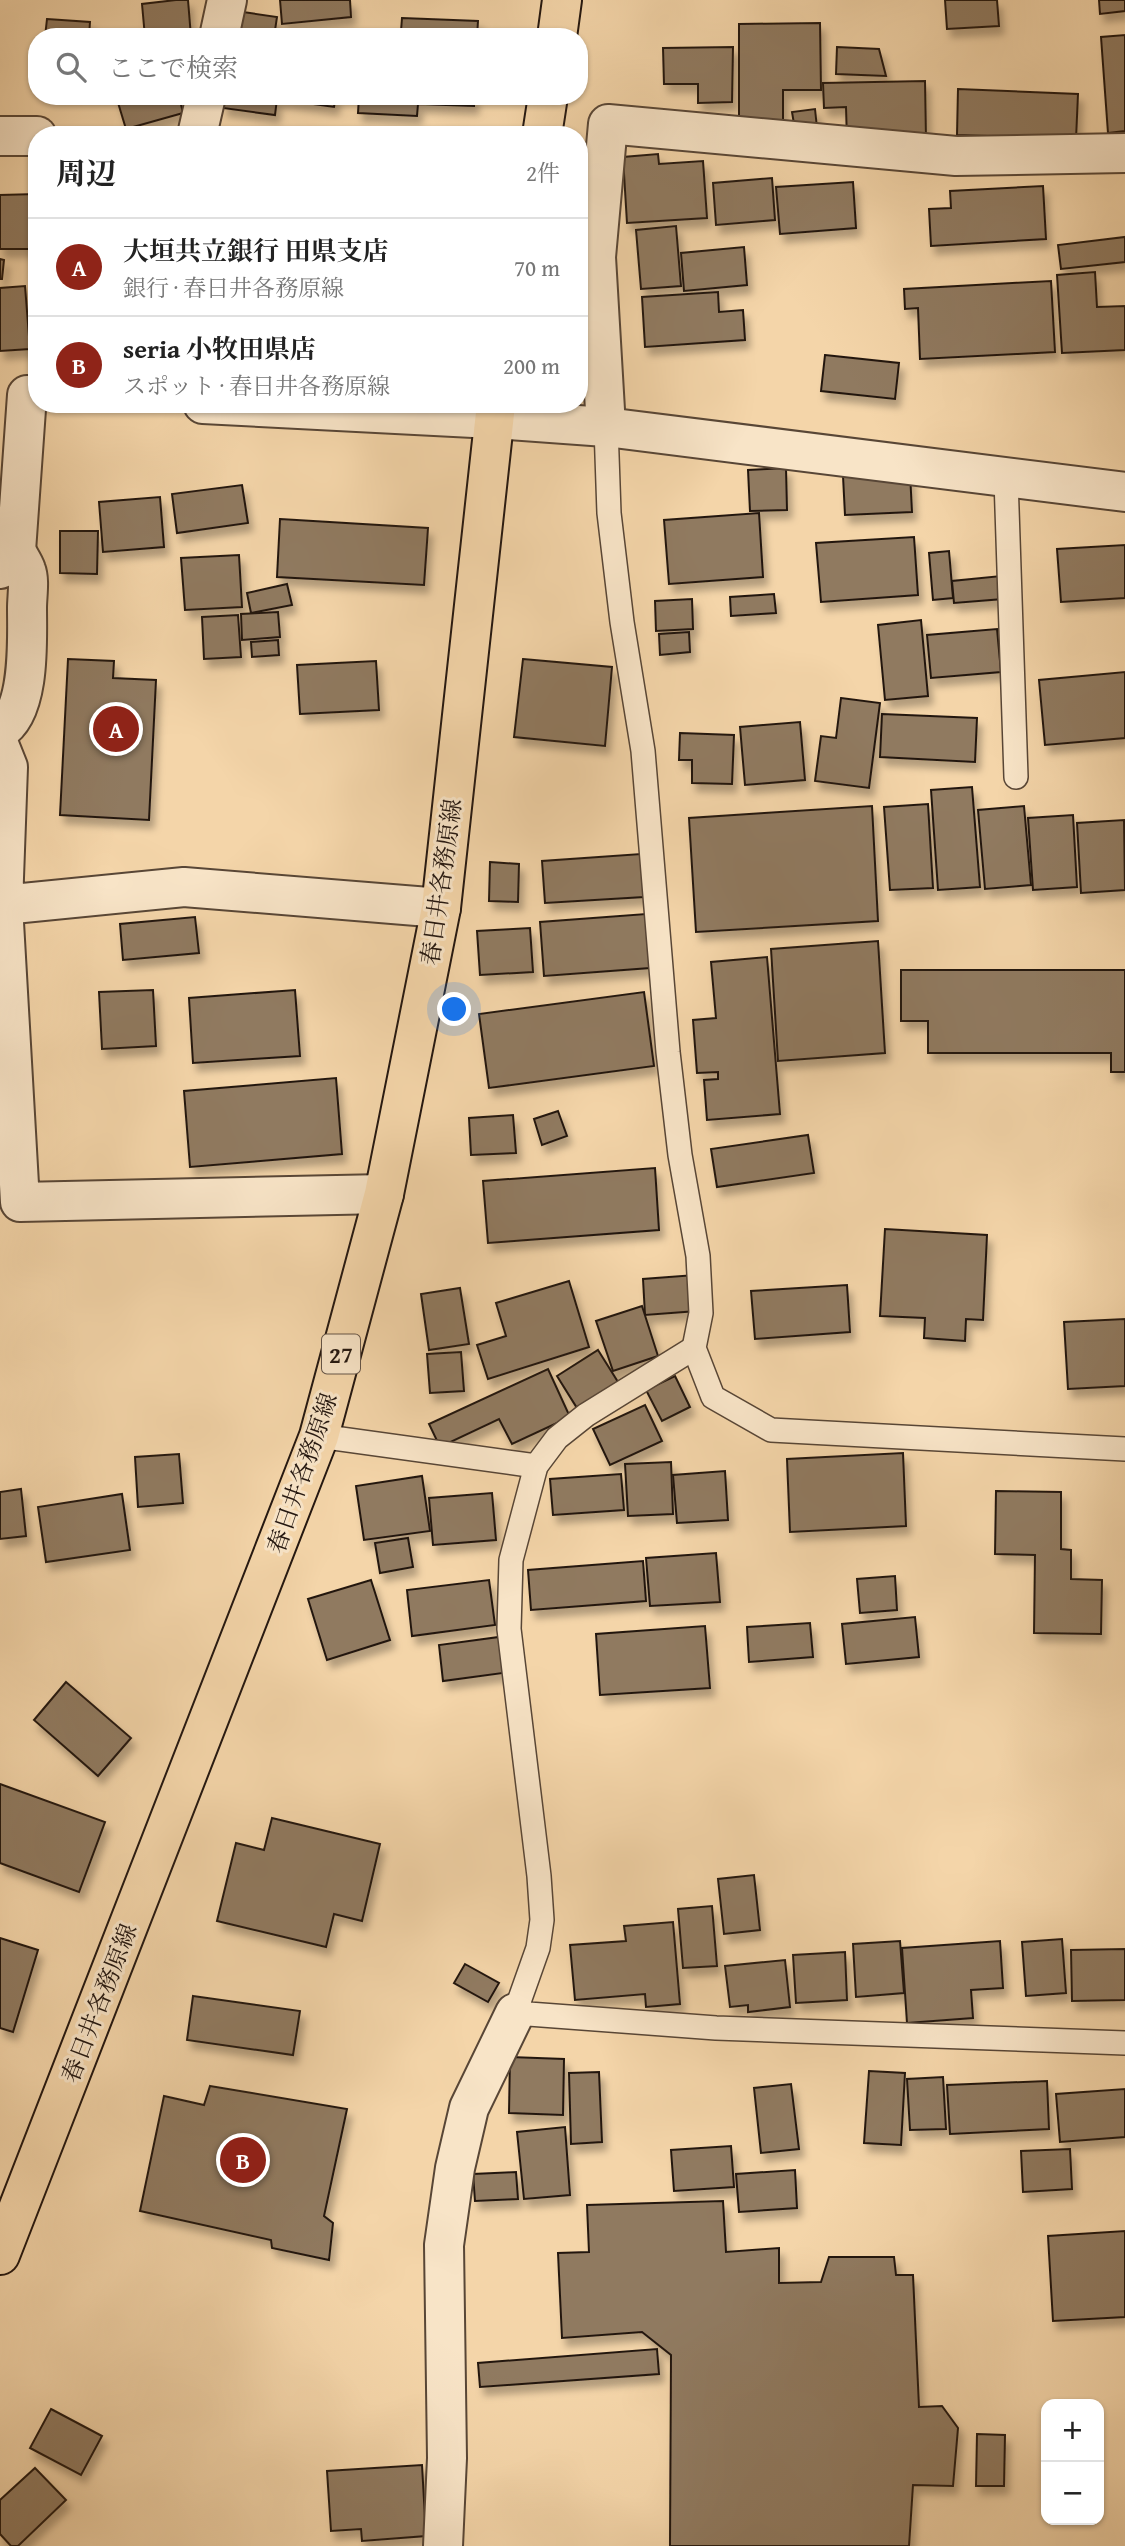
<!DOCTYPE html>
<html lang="ja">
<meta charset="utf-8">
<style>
body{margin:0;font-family:"Gentium Book Plus","Noto Serif JP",serif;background:#f6f6f6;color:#222}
.controls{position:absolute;right:21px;bottom:21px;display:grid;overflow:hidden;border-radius:14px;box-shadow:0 2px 5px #0004}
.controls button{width:63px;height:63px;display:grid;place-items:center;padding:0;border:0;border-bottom:2px solid #e0e0e0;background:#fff;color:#222;font:35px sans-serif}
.you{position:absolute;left:455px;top:1010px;width:24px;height:24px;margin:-18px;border:5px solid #fff;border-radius:50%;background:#1a73e8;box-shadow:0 0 0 10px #1a73e833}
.badge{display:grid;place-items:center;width:46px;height:46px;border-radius:50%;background:#8f2418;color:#fff;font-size:23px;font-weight:700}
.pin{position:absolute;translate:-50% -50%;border:4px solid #fff;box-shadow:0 2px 7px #0006}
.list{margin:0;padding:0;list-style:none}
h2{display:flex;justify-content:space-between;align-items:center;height:91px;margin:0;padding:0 28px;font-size:30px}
h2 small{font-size:23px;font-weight:400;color:#767676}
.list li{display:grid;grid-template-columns:46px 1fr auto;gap:21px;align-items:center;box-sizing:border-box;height:98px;padding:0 28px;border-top:2px solid #e0e0e0}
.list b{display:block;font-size:26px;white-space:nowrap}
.list p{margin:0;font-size:23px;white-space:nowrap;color:#767676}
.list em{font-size:23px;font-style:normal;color:#767676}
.icon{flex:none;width:38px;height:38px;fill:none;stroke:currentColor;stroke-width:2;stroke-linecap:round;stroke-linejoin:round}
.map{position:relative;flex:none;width:1125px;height:2546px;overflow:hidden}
.search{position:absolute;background:#fff;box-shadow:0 2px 5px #0004;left:28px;top:28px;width:560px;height:77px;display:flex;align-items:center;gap:18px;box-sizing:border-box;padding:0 24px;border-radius:28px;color:#767676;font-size:26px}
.panel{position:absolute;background:#fff;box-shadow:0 2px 5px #0004;left:28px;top:126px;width:560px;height:287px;border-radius:28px}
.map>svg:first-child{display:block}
.building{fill:#907a60;stroke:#241710;stroke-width:2;filter:url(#shadow)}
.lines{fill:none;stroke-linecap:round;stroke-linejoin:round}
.service-casing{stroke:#584636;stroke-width:26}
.minor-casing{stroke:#584636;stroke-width:42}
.tertiary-casing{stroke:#584636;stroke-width:42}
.primary-casing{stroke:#241710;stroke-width:42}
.service{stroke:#f8e4c7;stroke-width:23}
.minor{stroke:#f8e4c7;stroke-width:38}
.tertiary{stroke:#f8e4c7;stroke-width:38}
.primary{stroke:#f4d5a9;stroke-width:38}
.labels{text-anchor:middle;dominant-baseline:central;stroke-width:6;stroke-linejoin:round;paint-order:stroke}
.shield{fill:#f8e4c7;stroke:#645447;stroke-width:2}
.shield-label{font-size:23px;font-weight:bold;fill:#241710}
.street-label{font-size:24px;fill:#241710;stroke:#f8e4c7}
</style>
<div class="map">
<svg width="1125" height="2546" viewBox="0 0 1125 2546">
<defs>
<filter id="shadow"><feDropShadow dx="4.5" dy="8" stdDeviation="3.5" flood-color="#0004"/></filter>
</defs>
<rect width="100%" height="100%" fill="#f4d5a9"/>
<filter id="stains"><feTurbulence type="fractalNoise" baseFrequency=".00286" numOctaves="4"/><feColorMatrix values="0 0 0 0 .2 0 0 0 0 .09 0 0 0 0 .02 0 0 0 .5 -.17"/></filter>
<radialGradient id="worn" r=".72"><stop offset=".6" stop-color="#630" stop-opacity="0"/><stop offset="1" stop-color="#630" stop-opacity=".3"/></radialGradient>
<g class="building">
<path d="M176,0H188L191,37H145L142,4Z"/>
<path d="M280,0H350L351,17L282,24Z"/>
<path d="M945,0H997L999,26L947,29Z"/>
<path d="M1099,0H1125V11L1100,14Z"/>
<path d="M236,11L277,17L274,37H233Z"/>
<path d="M402,18L478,21L477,37H361L362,29L401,31Z"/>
<path d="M47,19L90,22L89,37H45Z"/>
<path d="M820,23L821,90H783V126L739,127V24Z"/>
<path d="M1125,35V131L1108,133L1101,37Z"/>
<path d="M733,47L732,102L698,103V84H664L663,48Z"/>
<path d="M837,47L879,49L886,76L836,74Z"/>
<path d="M925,81L926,139L847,141L846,107L824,108L823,83Z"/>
<path d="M958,89L1078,94L1076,139L957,135Z"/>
<path d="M116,96H179L183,113L126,129Z"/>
<path d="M224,96H336L334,107L277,99L275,115L223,108Z"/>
<path d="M359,96H474V106L418,104L417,116L358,113Z"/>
<path d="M815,109L817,128L795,130L792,112Z"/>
<path d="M658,154L659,164L703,161L707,218L627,223L623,157Z"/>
<path d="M772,178L775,220L716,225L713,183Z"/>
<path d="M853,182L856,228L780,234L776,187Z"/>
<path d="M1043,186L1046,239L931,246L929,209L951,208L950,191Z"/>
<path d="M37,194V249H0V195Z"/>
<path d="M676,226L681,286L641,289L636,230Z"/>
<path d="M1125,237V262L1061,269L1058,245Z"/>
<path d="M744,247L747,285L684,291L681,253Z"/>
<path d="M0,259L4,260L2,279H0Z"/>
<path d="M1095,272L1097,307L1125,306V350L1062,353L1057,275Z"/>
<path d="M1051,281L1055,352L920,359L918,308L905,309L904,289Z"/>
<path d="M25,286L30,349L0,351V288Z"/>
<path d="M718,292L719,312L743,310L745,340L645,347L642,297Z"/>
<path d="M825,355L899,363L895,399L821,391Z"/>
<path d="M786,468L787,510L750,511L748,470Z"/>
<path d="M910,473L912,512L845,515L843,476Z"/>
<path d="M242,485L248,523L177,533L172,494Z"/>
<path d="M160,497L164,547L103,552L99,502Z"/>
<path d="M759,513L763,577L669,584L664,520Z"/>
<path d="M280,519L428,528L424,585L277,577Z"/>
<path d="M60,531H98L97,574L60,573Z"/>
<path d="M914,537L918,595L821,602L816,543Z"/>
<path d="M1125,545V598L1061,602L1057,549Z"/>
<path d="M949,551L953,598L933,600L929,553Z"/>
<path d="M239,555L242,607L185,610L181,558Z"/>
<path d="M1001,576L1003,599L954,603L952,581Z"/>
<path d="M287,584L292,605L251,613L247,593Z"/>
<path d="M774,594L776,613L731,616L730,597Z"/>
<path d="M692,599L693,629L656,631L655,601Z"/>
<path d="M278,612L280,637L242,640L241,614Z"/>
<path d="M238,615L241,657L204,659L202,617Z"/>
<path d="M921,620L928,696L885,700L878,625Z"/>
<path d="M997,629L1001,672L931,678L927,635Z"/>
<path d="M689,632L690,652L660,655L659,634Z"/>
<path d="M278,640L279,655L252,657L251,642Z"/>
<path d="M68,659L114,661L113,678L156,680L149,820L60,815Z"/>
<path d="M523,659L612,667L605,746L514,737Z"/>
<path d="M376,661L379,710L300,714L297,665Z"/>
<path d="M1125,672V738L1045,745L1039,680Z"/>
<path d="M841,698L880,703L869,788L815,781L821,736L836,738Z"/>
<path d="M882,714L977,718L975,762L880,757Z"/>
<path d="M800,722L805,780L745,785L740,727Z"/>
<path d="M680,733L734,735L732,784L692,783V760H679Z"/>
<path d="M972,787L980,887L938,890L931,790Z"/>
<path d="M928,804L933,888L890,890L884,807Z"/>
<path d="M872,806L878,921L696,932L689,818Z"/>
<path d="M1024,806L1031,885L985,889L978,810Z"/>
<path d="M1073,815L1077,887L1033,890L1028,818Z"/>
<path d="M1124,820L1125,890L1081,893L1077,823Z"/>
<path d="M641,854L644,897L545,903L542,861Z"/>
<path d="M490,862L519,864L518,902L489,901Z"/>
<path d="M646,914L650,968L544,976L540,922Z"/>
<path d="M195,917L199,953L123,960L120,924Z"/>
<path d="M530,928L533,972L480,975L477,931Z"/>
<path d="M878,941L885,1053L778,1061L771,949Z"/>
<path d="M767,957L780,1114L707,1120L704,1080L718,1079V1072L697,1073L693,1020L716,1018L711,962Z"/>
<path d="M901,970H1125V1072H1111V1053H928V1021H901Z"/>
<path d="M153,990L156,1046L102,1049L99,992Z"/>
<path d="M295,990L300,1056L193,1063L189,998Z"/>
<path d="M644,992L654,1066L489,1088L479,1014Z"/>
<path d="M336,1078L342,1154L190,1167L184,1091Z"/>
<path d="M558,1111L567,1136L542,1145L534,1119Z"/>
<path d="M513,1115L516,1153L471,1155L469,1118Z"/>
<path d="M808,1135L814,1173L717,1187L711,1149Z"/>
<path d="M655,1168L659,1230L488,1243L483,1181Z"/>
<path d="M885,1229L987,1235L983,1320L966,1319L965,1341L924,1338L925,1318L880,1316Z"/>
<path d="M695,1275L697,1311L645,1315L643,1279Z"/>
<path d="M569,1281L589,1347L488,1379L477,1345L506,1336L496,1303Z"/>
<path d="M847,1285L850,1332L755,1339L751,1291Z"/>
<path d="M460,1288L469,1344L429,1350L421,1294Z"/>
<path d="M642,1306L658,1356L613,1371L596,1321Z"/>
<path d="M1125,1319V1386L1068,1389L1064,1322Z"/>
<path d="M598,1350L618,1382L577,1408L557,1376Z"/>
<path d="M461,1352L464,1391L430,1393L427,1354Z"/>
<path d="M548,1369L570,1417L512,1444L499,1419L440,1447L429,1424Z"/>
<path d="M675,1376L690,1407L662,1421L646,1390Z"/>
<path d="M645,1405L662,1441L610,1465L593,1429Z"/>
<path d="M903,1453L906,1526L790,1532L787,1459Z"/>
<path d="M179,1454L183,1503L138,1507L135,1457Z"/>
<path d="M671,1462L673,1514L628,1516L625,1464Z"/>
<path d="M725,1471L728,1520L677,1523L673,1475Z"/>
<path d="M621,1474L624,1510L553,1515L550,1479Z"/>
<path d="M422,1476L430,1531L364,1540L356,1486Z"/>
<path d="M21,1489L26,1536L0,1539V1492Z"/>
<path d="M996,1491L1061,1492V1549L1071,1550V1579L1102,1580L1101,1634L1034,1633L1035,1555L995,1554Z"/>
<path d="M492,1493L496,1540L433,1545L429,1498Z"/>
<path d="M122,1494L130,1550L46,1562L38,1507Z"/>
<path d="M408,1538L413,1567L380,1573L375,1543Z"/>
<path d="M716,1553L720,1602L650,1606L646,1558Z"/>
<path d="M643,1561L646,1601L531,1610L528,1570Z"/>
<path d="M895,1576L897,1610L860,1613L857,1579Z"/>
<path d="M371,1580L390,1640L327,1660L308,1599Z"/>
<path d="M489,1580L495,1625L412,1636L407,1590Z"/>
<path d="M915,1617L919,1657L846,1664L842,1624Z"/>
<path d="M810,1623L813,1657L749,1662L747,1627Z"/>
<path d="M705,1626L710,1688L600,1695L596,1634Z"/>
<path d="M499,1637L503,1673L443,1681L439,1645Z"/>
<path d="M66,1682L131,1738L98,1776L34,1720Z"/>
<path d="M0,1784L105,1822L79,1892L0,1863Z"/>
<path d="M272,1818L380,1844L362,1921L334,1914L326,1947L217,1921L236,1843L264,1850Z"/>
<path d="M754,1875L760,1930L724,1934L718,1879Z"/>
<path d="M712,1906L717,1966L683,1968L678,1909Z"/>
<path d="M673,1922L680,2004L646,2007L645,1994L575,2000L570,1945L626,1941L624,1926Z"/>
<path d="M0,1938L38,1950L13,2032L0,2028Z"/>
<path d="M1062,1939L1066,1993L1026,1996L1022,1942Z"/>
<path d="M900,1941L904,1993L856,1997L853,1944Z"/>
<path d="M1000,1941L1003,1988L971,1990L973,2018L907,2023L902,1948Z"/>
<path d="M1125,1949V2000L1072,2001L1071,1950Z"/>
<path d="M845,1952L847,2000L796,2003L793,1955Z"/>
<path d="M785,1960L790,2007L748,2012V2005L730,2007L725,1966Z"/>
<path d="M465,1964L499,1983L488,2002L454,1983Z"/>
<path d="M193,1996L300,2011L293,2055L187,2040Z"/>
<path d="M510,2057L564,2059L563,2115L509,2113Z"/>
<path d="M869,2071L905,2073L901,2145L864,2143Z"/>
<path d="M599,2072L602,2142L571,2144L569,2073Z"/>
<path d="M943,2077L946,2129L910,2130L907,2079Z"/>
<path d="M1047,2081L1049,2129L950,2134L947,2085Z"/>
<path d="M791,2084L799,2149L761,2153L754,2088Z"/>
<path d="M210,2086L347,2109L324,2216L333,2223L329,2260L272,2248L271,2240L140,2211L164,2096L204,2105Z"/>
<path d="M1125,2089V2137L1060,2142L1056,2094Z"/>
<path d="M565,2127L570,2195L524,2199L517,2132Z"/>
<path d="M731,2146L734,2187L674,2191L671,2150Z"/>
<path d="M1070,2149L1072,2189L1023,2192L1021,2151Z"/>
<path d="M795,2170L797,2208L739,2212L736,2174Z"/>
<path d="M516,2172L518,2199L475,2201L473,2174Z"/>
<path d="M723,2201L726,2252L779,2248V2283L821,2282L829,2257H894L896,2275H913L919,2407L942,2406L958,2428L953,2486L913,2485L909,2546H670L671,2355L642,2332L562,2338L558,2253L589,2252L587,2205Z"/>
<path d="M1125,2231V2317L1053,2321L1048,2236Z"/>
<path d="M657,2349L659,2374L480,2387L478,2363Z"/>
<path d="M51,2409L102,2436L81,2475L30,2448Z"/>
<path d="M977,2434L1005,2435L1004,2486H976Z"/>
<path d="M422,2465L426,2536L362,2541L361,2529L331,2531L327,2471Z"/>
<path d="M35,2468L66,2500L18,2546H11L0,2534V2500Z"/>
</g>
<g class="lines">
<g class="service-casing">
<g id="service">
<path d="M606,427L609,513L622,622L643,751L668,1052L680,1155L698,1256L701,1313L694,1348L713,1397L771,1430L1125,1449"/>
<path d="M1006,479L1016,777"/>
<path d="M694,1348L586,1415L557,1438L536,1466L511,1560L509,1629L539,1876L542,1920L538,1948L515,2013L716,2028L1125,2043"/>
<path d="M319,1436L536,1466"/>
</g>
</g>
<g class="minor-casing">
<g id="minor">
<path d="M219,37L227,0"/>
<path d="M197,135L206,96"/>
<path d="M0,136H37"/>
<path d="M493,419L606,427L1125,492"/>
<path d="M606,427L596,257L608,124L956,156L1125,153"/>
<path d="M0,569L16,551C19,557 24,564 26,570C30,580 27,596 27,608C27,639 31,712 0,730"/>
<path d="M0,747L8,767L3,905L184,887L441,908"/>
<path d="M3,905L20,1202L384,1194"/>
<path d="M443,2546L447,2458L444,2245L455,2168L469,2108L515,2013"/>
</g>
</g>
<g class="tertiary-casing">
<g id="tertiary">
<path d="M203,404L493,419"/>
<path d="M16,551L27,395"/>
</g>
</g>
<g class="primary-casing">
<g id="primary">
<path d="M557,37L562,0"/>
<path d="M542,135L548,96"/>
<path d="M0,2255L319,1436L384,1194L441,908L496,404"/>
</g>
</g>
<use href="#service" class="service"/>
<use href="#minor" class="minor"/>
<use href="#tertiary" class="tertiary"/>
<use href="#primary" class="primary"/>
</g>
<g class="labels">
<rect class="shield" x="322" y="1334.5" width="38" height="39" rx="5"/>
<g class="shield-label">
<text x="341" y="1354">27</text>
</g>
<g class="street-label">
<text transform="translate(441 882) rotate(-82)">春日井各務原線</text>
<text transform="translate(302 1473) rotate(-71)">春日井各務原線</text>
<text transform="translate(99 2003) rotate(-69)">春日井各務原線</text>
</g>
</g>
<rect width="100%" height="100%" filter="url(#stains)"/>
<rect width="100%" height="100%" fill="url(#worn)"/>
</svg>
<div class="controls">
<button>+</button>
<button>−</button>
</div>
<div class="you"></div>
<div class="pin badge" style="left:116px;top:729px">A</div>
<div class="pin badge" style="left:243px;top:2160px">B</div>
<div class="search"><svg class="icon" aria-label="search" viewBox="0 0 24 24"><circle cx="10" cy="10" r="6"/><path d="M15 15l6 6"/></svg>ここで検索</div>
<section class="panel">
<h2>周辺<small>2件</small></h2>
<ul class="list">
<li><span class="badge">A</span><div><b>大垣共立銀行 田県支店</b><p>銀行 · 春日井各務原線</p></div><em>70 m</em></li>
<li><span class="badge">B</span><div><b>seria 小牧田県店</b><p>スポット · 春日井各務原線</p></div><em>200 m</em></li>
</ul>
</section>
</div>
